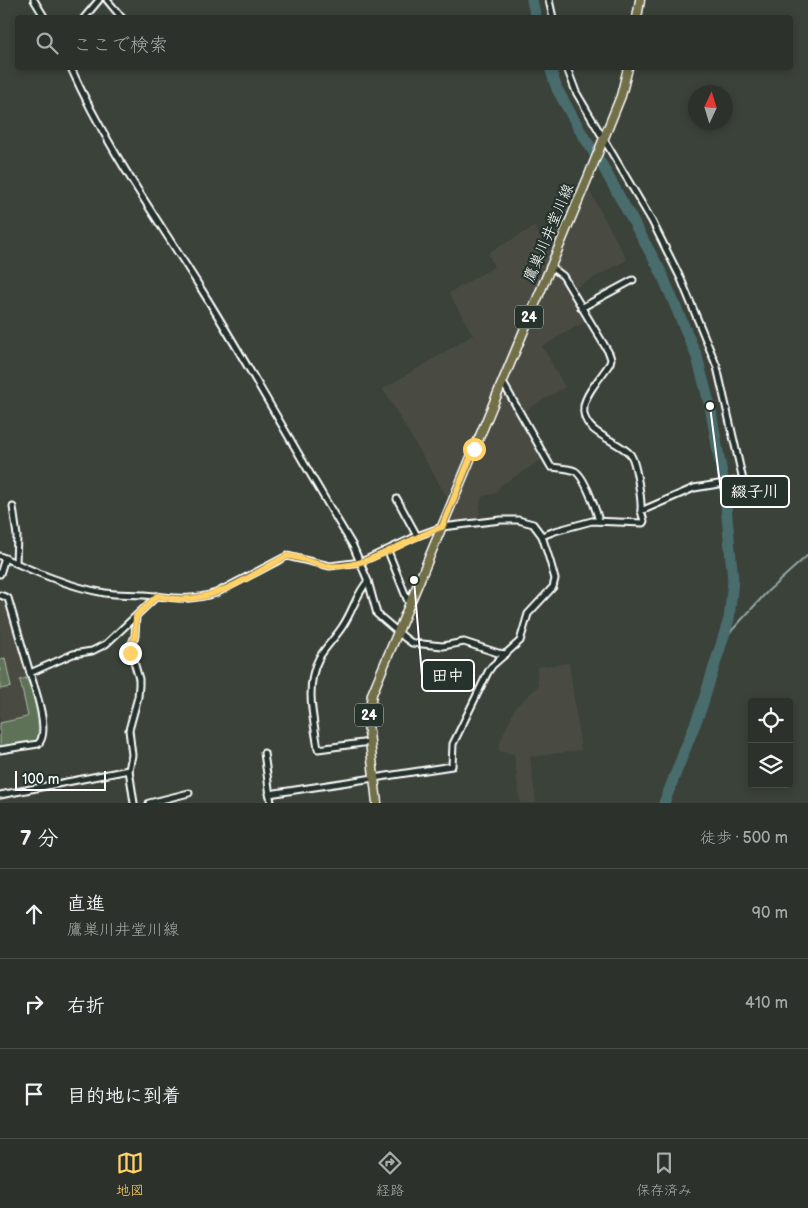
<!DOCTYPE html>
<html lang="ja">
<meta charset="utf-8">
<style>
body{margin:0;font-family:"Balsamiq Sans","Klee One",sans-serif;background:#383e37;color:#f1f3f6}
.controls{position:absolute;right:15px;bottom:15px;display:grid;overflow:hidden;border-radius:5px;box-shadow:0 2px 8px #0003}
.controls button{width:45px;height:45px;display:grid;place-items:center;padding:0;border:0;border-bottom:1px solid #484d47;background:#2c322b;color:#f1f3f6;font:25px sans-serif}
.compass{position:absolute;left:688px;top:85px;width:45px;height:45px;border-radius:50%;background:#2c322b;box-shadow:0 2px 8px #0003;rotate:4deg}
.scale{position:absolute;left:15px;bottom:12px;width:91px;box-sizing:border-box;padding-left:5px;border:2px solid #fff;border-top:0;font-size:14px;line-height:18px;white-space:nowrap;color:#fff;-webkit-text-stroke:4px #26332d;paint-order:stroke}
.stop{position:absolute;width:15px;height:15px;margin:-11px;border:4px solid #ffd166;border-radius:50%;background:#fff}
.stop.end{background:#ffd166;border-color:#fff;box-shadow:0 1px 5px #0008}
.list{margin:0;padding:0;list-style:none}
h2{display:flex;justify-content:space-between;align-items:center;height:65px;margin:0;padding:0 20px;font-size:21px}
h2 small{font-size:16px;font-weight:400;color:#a6aaa9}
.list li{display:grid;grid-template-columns:32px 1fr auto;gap:15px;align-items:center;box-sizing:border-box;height:90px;padding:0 20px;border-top:1px solid #484d47}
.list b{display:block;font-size:19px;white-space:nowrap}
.list p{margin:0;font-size:16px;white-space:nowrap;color:#a6aaa9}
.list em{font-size:16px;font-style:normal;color:#a6aaa9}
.icon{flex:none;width:28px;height:28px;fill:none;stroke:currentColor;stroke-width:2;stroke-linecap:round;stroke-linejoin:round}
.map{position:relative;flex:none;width:808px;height:803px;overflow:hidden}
.search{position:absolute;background:#2c322b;box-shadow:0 2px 8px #0003;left:15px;right:15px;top:15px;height:55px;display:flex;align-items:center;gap:12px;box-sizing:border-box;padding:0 18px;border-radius:5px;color:#a6aaa9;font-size:19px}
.sheet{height:335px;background:#2c322b}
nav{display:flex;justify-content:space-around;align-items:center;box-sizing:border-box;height:70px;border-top:1px solid #484d47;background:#2c322b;font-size:14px;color:#a6aaa9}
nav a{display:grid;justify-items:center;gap:2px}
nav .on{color:#ffd166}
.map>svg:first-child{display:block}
.built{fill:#4a4c42}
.green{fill:#5d7256;stroke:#aeb8aa}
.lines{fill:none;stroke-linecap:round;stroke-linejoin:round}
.stream{stroke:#91a7a7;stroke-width:2}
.river{stroke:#486c6d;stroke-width:11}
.minor-casing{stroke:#fff;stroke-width:9}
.primary-casing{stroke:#fff;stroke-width:11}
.minor{stroke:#26332d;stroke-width:5}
.primary{stroke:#726f4a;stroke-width:8}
.route{stroke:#ffd166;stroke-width:6}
.labels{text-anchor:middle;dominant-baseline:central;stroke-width:4.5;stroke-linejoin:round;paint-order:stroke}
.shield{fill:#26332d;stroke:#bec2c0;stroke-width:1}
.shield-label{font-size:14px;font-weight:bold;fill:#fff}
.street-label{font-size:15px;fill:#fff;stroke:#26332d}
.leader{fill:none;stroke:#fff;stroke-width:2}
.callout-dot{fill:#fff;stroke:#26332d;stroke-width:2}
.callout{fill:#26332d;stroke:#fff;stroke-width:2}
.callout-label{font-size:16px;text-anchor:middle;font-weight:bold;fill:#fff}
</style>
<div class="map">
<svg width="808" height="803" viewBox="0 0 808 803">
<rect width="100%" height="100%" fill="#3b4239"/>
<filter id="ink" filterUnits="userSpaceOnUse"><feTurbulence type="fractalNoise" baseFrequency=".02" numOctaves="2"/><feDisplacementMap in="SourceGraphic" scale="10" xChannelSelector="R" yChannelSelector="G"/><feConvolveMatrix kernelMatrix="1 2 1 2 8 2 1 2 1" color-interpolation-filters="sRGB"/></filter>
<g filter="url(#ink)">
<g class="built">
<path d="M583,179L627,260L571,290L588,320L542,346L565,387L521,413L546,457L501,485L496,493L481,497L479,518L450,523L448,518L450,502L383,389L473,335L449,293L494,267L488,253L534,227L550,253Z"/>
<path d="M0,598L6,603L11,611L37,712L40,736L37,742L0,747Z"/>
<path d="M569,663L581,750L530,757L536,803H520L514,754L501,752L499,749L500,742L515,708L538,686L537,667Z"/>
</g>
<g class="green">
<path d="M5,658L11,687L0,689V659Z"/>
<path d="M26,678C33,688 43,731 36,741L0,746V723L27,717L28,716L20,680Z"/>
</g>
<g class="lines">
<path class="stream" d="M724,639L768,591L808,555"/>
<g class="river">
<path d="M532,0L536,18"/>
<path d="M550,68L557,89L581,132L602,165L661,272L697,357L710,406L724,485L733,580L729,619L701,709L664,803"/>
</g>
<g class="minor-casing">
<g id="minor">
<path d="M34,0L45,18"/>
<path d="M107,0L122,18"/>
<path d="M549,0L553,18"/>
<path d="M84,18L99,0"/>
<path d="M71,68C106,147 157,218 203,292C255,376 302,462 353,546L368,581L377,614L405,638L412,643L443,646L464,642L498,653L506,654"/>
<path d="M550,266L563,276L609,353L611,359L610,363C603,375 586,392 584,406C580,433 616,439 630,454C636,461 642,501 641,511"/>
<path d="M581,308L633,280"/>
<path d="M502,381L551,467C558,468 569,468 575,471C585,477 596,510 599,521"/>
<path d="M397,499L417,536"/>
<path d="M13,507L17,536L16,563"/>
<path d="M542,536L555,531L592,521L643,523L644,521L641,511L694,488L743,480L717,367L681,279L652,221L576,92L567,68"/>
<path d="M388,551L409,604"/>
<path d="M0,556C33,571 69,587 105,593C118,595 131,594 144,595C173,597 187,602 216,593L287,556L330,566L361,562L417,536L442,527L501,520H518L533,524L542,536L550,561L555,579L553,587L528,614L520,641L492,666L488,672L453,744L452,766L269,794"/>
<path d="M0,574L5,558"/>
<path d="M368,581C357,593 353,610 344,624C337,636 326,646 319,658C304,686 314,720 318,749L370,742"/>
<path d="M0,595L8,598L30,673"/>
<path d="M0,750L38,744C51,733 35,688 30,673L73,654L92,651L106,644L157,596"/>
<path d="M264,753L271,803"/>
<path d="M129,770L132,755L129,730L138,697L139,685V679L130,648L135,636L136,616"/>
<path d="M0,795L129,770L134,803"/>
<path d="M149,803L189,793"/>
</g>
</g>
<g class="primary-casing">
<g id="primary">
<path d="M637,18L640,0"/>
<path d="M377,803L368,724L372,694L589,175L621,96L628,68"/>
</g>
</g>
<use href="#minor" class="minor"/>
<use href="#primary" class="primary"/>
</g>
</g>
<g class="lines" filter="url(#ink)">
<path class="route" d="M130,653V648L135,636L136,616L157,596C166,597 176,600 184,599C222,598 255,572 287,556C302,557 315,565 329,566C368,569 406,539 442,527L474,449"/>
</g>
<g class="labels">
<g class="shield">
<rect x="515" y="305.5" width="28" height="23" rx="4"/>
<rect x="355" y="703.5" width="28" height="23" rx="4"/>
</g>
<g class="shield-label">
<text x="529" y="317">24</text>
<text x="369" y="715">24</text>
</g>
<g class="street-label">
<text transform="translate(549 233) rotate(-67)">鷹巣川井堂川線</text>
</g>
</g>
<path class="leader" d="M710 406L721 492M414 580L422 676"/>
<g class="callout-dot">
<circle cx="710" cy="406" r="5"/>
<circle cx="414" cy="580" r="5"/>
</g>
<g class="callout">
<rect x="721" y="476" width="68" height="31" rx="5"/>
<rect x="422" y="660" width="52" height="31" rx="5"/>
</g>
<g class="callout-label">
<text x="755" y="497">綴子川</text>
<text x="448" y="681">田中</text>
</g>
</svg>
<div class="controls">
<button><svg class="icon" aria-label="locate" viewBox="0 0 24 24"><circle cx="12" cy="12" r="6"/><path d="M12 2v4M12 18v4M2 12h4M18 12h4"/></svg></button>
<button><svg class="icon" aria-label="layers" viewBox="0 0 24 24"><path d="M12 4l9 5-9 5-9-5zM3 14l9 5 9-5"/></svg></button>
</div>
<svg class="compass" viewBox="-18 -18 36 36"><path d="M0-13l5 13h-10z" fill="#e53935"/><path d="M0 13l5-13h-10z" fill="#a6aaa9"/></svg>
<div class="scale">100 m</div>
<div class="stop" style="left:474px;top:449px"></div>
<div class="stop end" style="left:130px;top:653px"></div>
<div class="search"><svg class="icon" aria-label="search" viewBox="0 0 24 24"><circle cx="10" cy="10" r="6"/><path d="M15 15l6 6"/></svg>ここで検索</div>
</div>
<section class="sheet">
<h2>7 分<small>徒歩 · 500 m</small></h2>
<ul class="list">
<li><svg class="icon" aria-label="ahead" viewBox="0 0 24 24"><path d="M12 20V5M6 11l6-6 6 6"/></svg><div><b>直進</b><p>鷹巣川井堂川線</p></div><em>90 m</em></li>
<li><svg class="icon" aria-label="right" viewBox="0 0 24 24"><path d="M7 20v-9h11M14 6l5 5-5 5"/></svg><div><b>右折</b></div><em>410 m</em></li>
<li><svg class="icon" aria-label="arrive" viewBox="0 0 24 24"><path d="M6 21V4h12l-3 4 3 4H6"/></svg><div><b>目的地に到着</b></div></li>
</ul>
</section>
<nav>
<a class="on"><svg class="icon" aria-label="map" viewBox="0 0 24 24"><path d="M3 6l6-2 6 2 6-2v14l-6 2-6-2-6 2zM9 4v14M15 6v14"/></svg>地図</a>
<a><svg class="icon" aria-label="directions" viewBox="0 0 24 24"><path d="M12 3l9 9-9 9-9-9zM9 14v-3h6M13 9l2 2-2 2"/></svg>経路</a>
<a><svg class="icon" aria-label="saved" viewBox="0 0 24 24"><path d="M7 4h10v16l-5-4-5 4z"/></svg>保存済み</a>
</nav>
